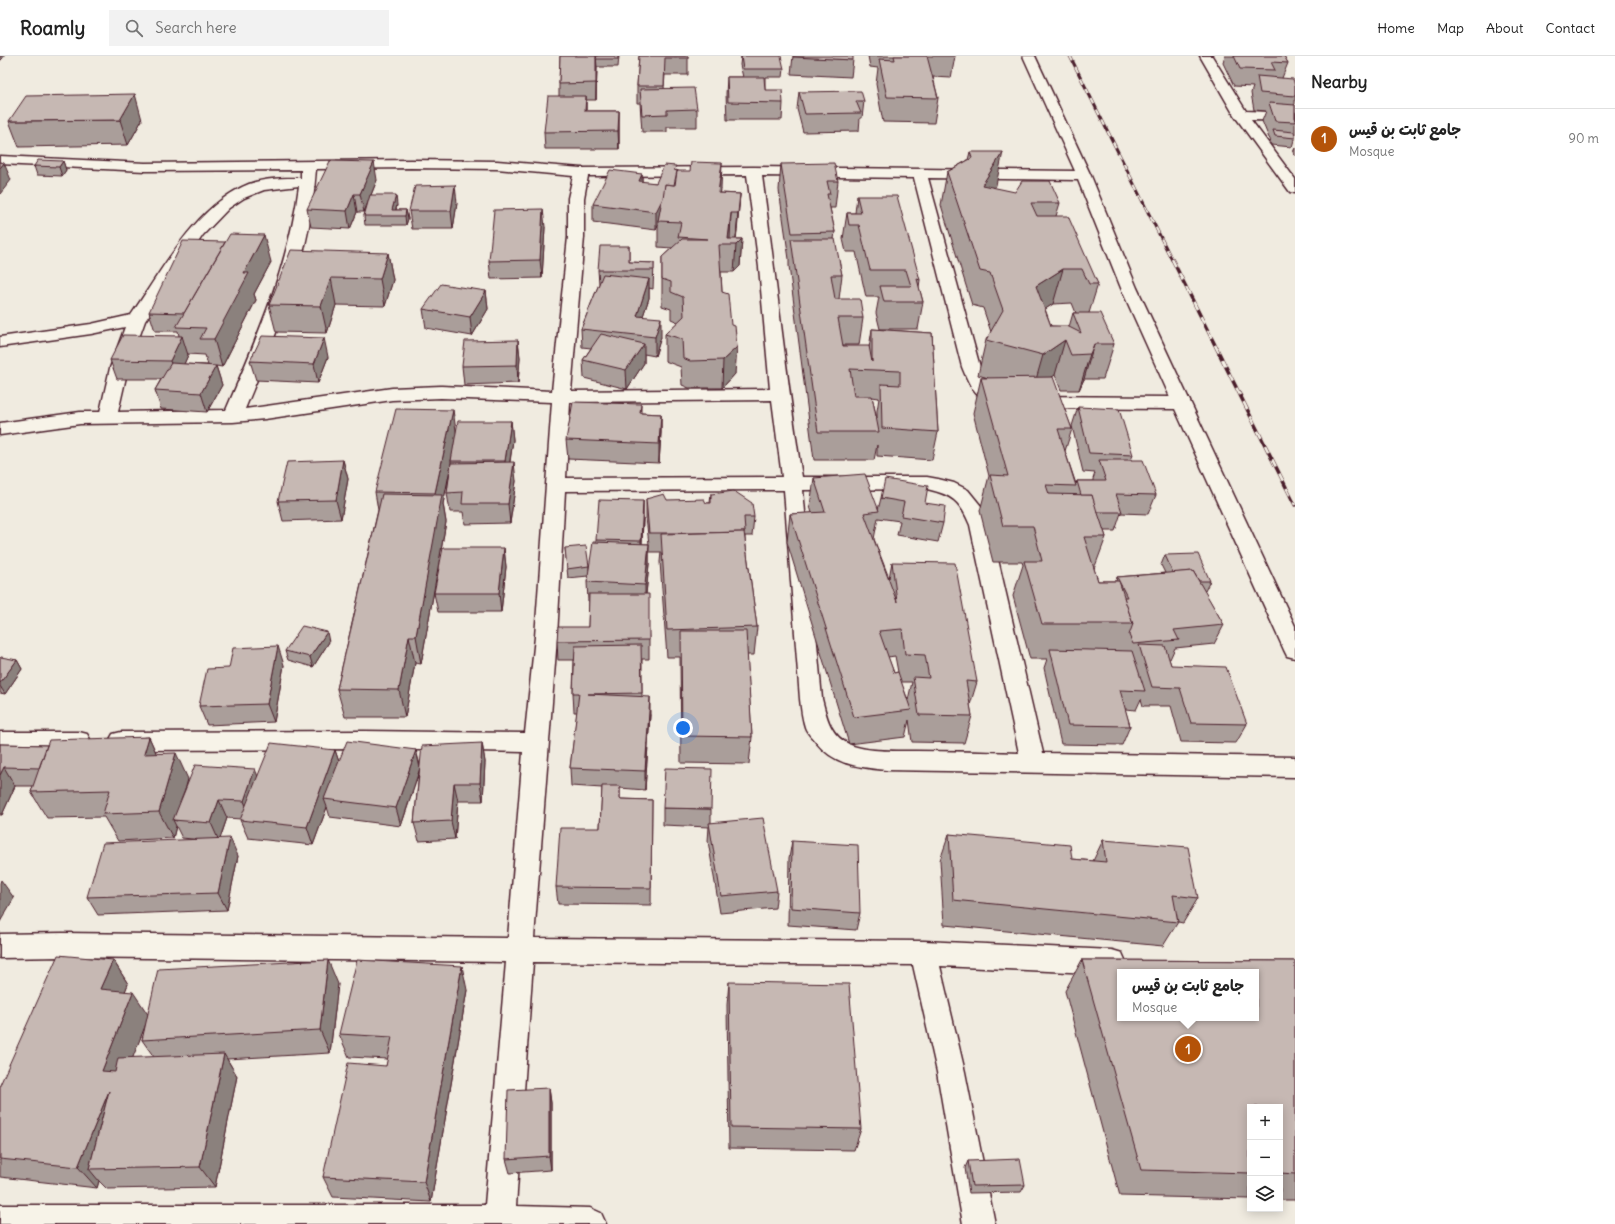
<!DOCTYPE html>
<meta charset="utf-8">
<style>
body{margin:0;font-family:Delius,"Playpen Sans Arabic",sans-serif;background:#f2f2f2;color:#222}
.controls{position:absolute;right:12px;bottom:12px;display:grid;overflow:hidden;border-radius:0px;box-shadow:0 2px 10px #0003}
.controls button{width:36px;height:36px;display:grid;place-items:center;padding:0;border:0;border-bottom:1px solid #e0e0e0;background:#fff;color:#222;font:20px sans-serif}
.you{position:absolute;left:683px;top:672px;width:14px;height:14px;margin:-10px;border:3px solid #fff;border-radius:50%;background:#1a73e8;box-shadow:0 0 0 6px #1a73e833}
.badge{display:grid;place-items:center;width:26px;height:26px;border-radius:50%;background:#b45309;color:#fff;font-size:13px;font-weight:700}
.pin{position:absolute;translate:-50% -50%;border:2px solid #fff;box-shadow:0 1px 4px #0006}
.popup{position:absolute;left:1117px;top:913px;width:142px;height:52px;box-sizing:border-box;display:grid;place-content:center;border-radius:0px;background:#fff;filter:drop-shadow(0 1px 3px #0005);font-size:13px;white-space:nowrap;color:#767676}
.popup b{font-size:15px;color:#222}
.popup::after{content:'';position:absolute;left:50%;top:100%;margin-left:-8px;border:8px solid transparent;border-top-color:#fff}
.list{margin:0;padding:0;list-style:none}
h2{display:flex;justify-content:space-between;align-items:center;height:52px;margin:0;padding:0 16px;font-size:17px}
h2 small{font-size:13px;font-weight:400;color:#767676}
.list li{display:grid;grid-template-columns:26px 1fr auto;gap:12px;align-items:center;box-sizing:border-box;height:60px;padding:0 16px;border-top:1px solid #e0e0e0}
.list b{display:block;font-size:15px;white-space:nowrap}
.list p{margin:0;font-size:13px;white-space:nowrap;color:#767676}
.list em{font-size:13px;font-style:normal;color:#767676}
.icon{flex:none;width:22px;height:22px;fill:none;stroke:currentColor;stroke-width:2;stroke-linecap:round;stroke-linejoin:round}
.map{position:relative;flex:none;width:1295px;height:1168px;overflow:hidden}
header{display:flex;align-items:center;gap:24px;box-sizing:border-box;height:56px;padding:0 20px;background:#fff;border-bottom:1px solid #e0e0e0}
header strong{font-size:19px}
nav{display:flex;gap:22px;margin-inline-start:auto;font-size:14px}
.search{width:280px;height:36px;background:#f2f2f2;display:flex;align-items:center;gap:10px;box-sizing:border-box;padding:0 14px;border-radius:0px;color:#767676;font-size:15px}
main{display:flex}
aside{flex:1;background:#fff}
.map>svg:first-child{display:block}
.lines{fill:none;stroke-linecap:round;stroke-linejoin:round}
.street-casing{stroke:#4a1f2b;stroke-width:3}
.street{fill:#f7f3e8;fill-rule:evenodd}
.rail-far1-casing{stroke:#4a1f2b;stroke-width:3}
.rail-casing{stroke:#4a1f2b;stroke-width:3.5}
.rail-far1{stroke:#f7f3e8;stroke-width:2;stroke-dasharray:6;stroke-linecap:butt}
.rail{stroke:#f7f3e8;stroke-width:2.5;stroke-dasharray:8;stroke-linecap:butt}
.wall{fill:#aa9e9a;stroke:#4a1f2b;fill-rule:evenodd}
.shaded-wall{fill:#8b817d;stroke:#4a1f2b}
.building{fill:#c6b8b3;stroke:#4a1f2b;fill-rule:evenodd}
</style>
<header>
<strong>Roamly</strong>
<div class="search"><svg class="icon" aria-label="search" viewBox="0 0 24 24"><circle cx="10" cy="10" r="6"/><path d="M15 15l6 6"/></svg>Search here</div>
<nav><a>Home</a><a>Map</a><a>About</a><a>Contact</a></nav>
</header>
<main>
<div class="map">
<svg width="1295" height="1168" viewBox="0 0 1295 1168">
<rect width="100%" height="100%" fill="#f0ebe0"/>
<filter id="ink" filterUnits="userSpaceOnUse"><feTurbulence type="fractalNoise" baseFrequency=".025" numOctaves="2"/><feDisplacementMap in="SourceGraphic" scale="8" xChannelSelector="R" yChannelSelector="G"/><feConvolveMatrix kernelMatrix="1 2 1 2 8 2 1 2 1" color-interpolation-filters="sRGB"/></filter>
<g filter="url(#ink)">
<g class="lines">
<g class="street-casing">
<g id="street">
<path d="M1023,0H1035L1091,120L1137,232L1295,570V602L1287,600L1284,594L1175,353L1014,352C981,347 975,343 962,311L914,122L762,120C776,220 786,321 802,421H927L938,423L954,427L968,434L981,450L990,469L1043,697L1295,701V721L886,714C858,711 834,709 816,686C812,681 807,677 805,671C802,662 801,652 800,643L784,434L565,435L557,581L534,882L924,885L1112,894L1122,897L1126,906L1122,915L1112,918L940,910L965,1016L995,1168H963L937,1016L913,909L533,906L516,1150L590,1152L601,1157L606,1168H0V1149H485L506,906L62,901L0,902V878L62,877L508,882L523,696L364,693L121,694L113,692L109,685L113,678L121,676L364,675L525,677L535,581L552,346L441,342L392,344L265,363L233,366L80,368L0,379V367L80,356H100L110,312L125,271L91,278L0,291V281L91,268L131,259C163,213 195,150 249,128C265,122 284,122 301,122V114L145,115L0,108V100L145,107L411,104L497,105L581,112L754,111L1075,115ZM411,112L497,113L573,120L568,142V181L552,335L441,330L392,332L245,353C267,299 291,245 305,189C311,164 314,139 316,113ZM747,119L759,211L770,333L571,335L584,181V142L588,120ZM928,122L1078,124L1121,232L1170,341L1014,340C991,337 988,332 980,311ZM299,130C289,209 257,282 226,354L118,356L128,312L145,265L203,179L229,152L244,142L264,134ZM772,344L782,421L566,422L570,346ZM927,433C953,439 960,445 970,469L1019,697C985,696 950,695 915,695C898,695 864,696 849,688C830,679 827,662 822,643L803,434Z"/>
<path d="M1200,0H1212L1246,55L1295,57V65L1251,64L1295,123V137L1290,136L1234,59Z"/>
<path d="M0,676H79L87,678L91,685L87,692L79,694H0Z"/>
</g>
</g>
<use href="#street" class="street"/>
<g class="rail-far1-casing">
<path id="rail-far1" d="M1070,0L1172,204"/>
</g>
<g class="rail-casing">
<path id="rail" d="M1172,203L1295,449"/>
</g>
<use href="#rail-far1" class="rail-far1"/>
<use href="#rail" class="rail"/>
</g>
<g class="wall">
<path d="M560,0H619L618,11H597L596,44H586V55H619V93H545L544,76L559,40V28Z"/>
<path d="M639,0H688V19H665L664,32L697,53V71H667V76H642L640,47H637V30Z"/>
<path d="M741,0L784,13L783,21H765V34L783,47L782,64H727L726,38L727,21H743L740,9Z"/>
<path d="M793,0L853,4L851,21L791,18Z"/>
<path d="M868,0H955L951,22L933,21L938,42L934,67L883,66L876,28L878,12L870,11Z"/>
<path d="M1225,0H1284L1288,7L1282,22L1295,30V48L1294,49H1295V84H1294L1292,91L1271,89L1270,83L1269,82L1262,65L1266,55L1254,54L1251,37L1253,31L1234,30L1223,7Z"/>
<path d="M799,36L864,45L862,62H860L859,75L803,76L797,53Z"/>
<path d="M142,64L128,89L19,91L9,65Z"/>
<path d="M1295,92V100L1293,96Z"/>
<path d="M970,96L996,129L994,132L1060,147L1056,160L1098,228L1089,257L1114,288L1103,323H1084L1079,334H1061L1055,319L1052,321L1072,373L1065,395L1076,428L1077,425H1093V423L1095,417L1083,416L1072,370L1078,351L1133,399L1131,404L1156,439L1148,458L1121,457L1115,475H1104L1106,481L1094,513L1098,525H1116L1117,521L1165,517L1161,509L1165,499L1210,525L1205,535H1204L1224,569L1214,588L1175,592L1170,603H1169L1171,609L1247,668L1236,687L1181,686L1171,650H1143L1141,643L1136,654L1125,653L1130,670L1122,689L1061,688L1044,612L1047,603H1030L1013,540L1023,509L1022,506H993L980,455L989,420L973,357L981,322H988L978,319L986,284L991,276L983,252L972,249L941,149L947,116L968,104ZM1072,247L1076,257H1073L1069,271L1051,270L1045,253L1053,248Z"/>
<path d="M63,105L66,114L62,120L37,119L34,110Z"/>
<path d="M781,108L838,125L835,152H830L835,176L834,183L842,219L839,243L863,262L859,289H843V290L869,292L872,273L932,277L938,376L932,404L877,400V389L874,404H814L789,210V203L779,134ZM872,341L879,342L877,355V363Z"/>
<path d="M676,114L721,133L720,137L740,138L736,183H742L740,210L734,216H721L722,236L735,318L722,332H689L682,329L681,311L665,305V278L678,266L671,263V253L662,250V201L672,192L658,191V169L656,174L593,166V148L642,118V126L656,127Z"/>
<path d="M377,124L371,139L397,149L396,154H406L408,163L406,169H365L364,160L367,147L364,156H357L350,173L311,171L307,153Z"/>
<path d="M857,140L920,224L919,231L923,246L918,273H880L876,257L879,241H866L856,196H846L843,183L847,157H855Z"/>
<path d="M457,147L453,173H412L409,155Z"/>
<path d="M545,171L542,222L491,223L489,205Z"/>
<path d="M629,190V206L654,207L653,233L649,232V242L643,260L661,281L655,300L644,298V307L627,333L584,322L583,304L591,292L582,291L581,273L599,228L598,214Z"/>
<path d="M388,197L393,224L385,250L336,249L327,277L276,276L269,249Z"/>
<path d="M271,206L254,238L256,244L222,311L216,310L222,329L207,356L161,353L155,334L161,323H117L110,304L179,280L178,275H155L149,256ZM188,298L205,299L208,309L184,308L188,299Z"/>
<path d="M486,235L488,253L472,280L426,272L423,253Z"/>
<path d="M518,284L520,302L518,327L464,329L462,310Z"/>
<path d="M328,301L318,327L256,324L250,305Z"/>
<path d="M641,348V357L661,358V377L659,407L568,403L566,384Z"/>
<path d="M511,365L513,384L510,406L516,425L510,467L465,468L463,456H450L447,437L449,418L443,448L446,466L421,608L415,607L405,661H345L337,633L378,454L375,436L456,376Z"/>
<path d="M343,404L348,423L341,463L283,465L278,445Z"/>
<path d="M814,422L878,454L881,442L925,447L943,467L938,486L897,479L900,465L878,462L874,483L889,522L892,506L977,626L970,649L972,660L964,687L912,686L909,664L905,681L849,688L787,486L790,458L812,457L810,450ZM895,600L898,616L894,617L888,601ZM901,626H912L908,644Z"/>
<path d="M711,438L754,461L752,480H745V483L757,571L754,599H747L752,681L749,708L681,707L680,601H667L660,506L661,496H649V508L646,538L649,584V603H642V640L650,659L645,734L620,732V743L652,744L651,849L558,848L556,831L600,772L602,732L571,730L570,712L577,656H574L573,637L574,604H558L557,585L588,571L589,545H588L587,526L588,520L568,522L565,492L589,510V514L596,486V484L643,445V464L642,488H649L646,462V443L706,447H710Z"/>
<path d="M504,492L506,511L501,556H438L434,537Z"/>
<path d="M329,586L313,611L288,604L285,595Z"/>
<path d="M0,602L17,604L22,613L5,638L0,637Z"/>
<path d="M284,609L274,666L207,669L199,650Z"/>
<path d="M149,681L156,697L188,723L186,731L258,720L335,694L339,706L416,694L420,709L482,687L485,706L483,745H458L455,783L419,785L414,767L419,717L401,770L330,761L327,751L313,789L248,782L240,764L241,763L227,762L220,783L238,800L227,854L98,859L87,841L202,784L182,782L176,770L173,782L118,785L104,761L47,762L31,736L33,730H15L2,759H0V688L47,689Z"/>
<path d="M663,752L711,753V767L777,835L775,852L720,857L708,785L709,771L663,769Z"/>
<path d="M949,778L1072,803L1093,805L1103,784L1198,842L1183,867L1178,866L1163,890L944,869L940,804Z"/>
<path d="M792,785L860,857L856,874L788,869L789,802Z"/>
<path d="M113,904L128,928L125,935L148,959L338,928L330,997L227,1003L237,1020L215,1131L107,1133L99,1125L97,1132L0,1121V1029ZM147,965L142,984L154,1001L132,1002Z"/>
<path d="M1082,904L1295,905V1144H1280V1051H1250V1143L1120,1140L1065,935Z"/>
<path d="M729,926L861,1073L854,1094L729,1092L727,949Z"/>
<path d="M467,934L431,1146L333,1141L323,1121L386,1010L388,1003L349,1001L339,978Z"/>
<path d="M549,1032L551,1047V1114L510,1117L506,1103Z"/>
<path d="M968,1105L1025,1129L1021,1136L969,1137L965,1112Z"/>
</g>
<g class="shaded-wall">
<path d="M0,0H5L0,5Z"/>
<path d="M596,0L597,11L596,44Z"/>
<path d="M135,38L142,64L128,89L120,64Z"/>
<path d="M586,40V57L585,55Z"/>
<path d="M619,55V93L618,75Z"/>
<path d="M1003,96L996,129L975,162L982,129Z"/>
<path d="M63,105L66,114L62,120L59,111Z"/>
<path d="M374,106L377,124L364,156L360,138Z"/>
<path d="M4,107L11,124L0,138V112Z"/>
<path d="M722,107L721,133L717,164L718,137Z"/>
<path d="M642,118V136L639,125Z"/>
<path d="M455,129L457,147L453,173L451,155Z"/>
<path d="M665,136L658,165V169L656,174V156Z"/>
<path d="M354,138L357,156L350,173L347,155Z"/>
<path d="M740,138L738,165L736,184L738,157Z"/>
<path d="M396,139L397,149L394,160L392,154Z"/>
<path d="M543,153L545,171L542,222L540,204Z"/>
<path d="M406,154L408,163L406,169L405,160Z"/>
<path d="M731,157L730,184L728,183Z"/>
<path d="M264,179L271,206L254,238L256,244L222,311L214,283L244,217Z"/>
<path d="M742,183L740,210L734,216L736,189Z"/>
<path d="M388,197L393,224L385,250L380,223Z"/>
<path d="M1063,213L1053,248L1027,265L1036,230Z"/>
<path d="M331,222L336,249L327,277L321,250Z"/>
<path d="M649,223V242L637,278V260Z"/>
<path d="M486,235L488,253L472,280L470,261Z"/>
<path d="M661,262V281L655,300V281Z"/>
<path d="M182,280L188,299L177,324L170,305Z"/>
<path d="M324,282L328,301L318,327L314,308Z"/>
<path d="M518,284L520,302L518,327L517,309Z"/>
<path d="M1065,284L1055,319L1033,334L1043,299Z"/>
<path d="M644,288V307L627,333L626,314Z"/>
<path d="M1094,288L1084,323L1079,334L1090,298Z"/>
<path d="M737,291L735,318L722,332L723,304Z"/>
<path d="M216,310L222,329L207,356L201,337Z"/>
<path d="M453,354L457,381L451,405V408L443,448L446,466L421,608L416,580L438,457L435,437Z"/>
<path d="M661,358V377L659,407V388Z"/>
<path d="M511,365L513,384L507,424L505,405Z"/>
<path d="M343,404L348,423L341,463L336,444Z"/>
<path d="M514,406L516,425L510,467L508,448Z"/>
<path d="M643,445V464L641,504V485Z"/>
<path d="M649,488V508L645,548V529Z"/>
<path d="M504,492L506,511L501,556L499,537Z"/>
<path d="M327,576L329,586L313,611L310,601Z"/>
<path d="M409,580L415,607L405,661L399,634Z"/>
<path d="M278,590L284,609L274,666L267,648Z"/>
<path d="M17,604L22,613L5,638L0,630V627Z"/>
<path d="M650,641V659L645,734V715Z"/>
<path d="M149,681L161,708L144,698Z"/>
<path d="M482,687L485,706L483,745L480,727Z"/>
<path d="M335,694L341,712L324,743L327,751L313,789L307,771Z"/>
<path d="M416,694L420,712L401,770L396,752Z"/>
<path d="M176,697L188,723L177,765L173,764L176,770L173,782L159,756Z"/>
<path d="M4,711L15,730L2,759L0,756V719Z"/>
<path d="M255,713L262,731L251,763L244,745Z"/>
<path d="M454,727L458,745L455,783L451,765Z"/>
<path d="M219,744L227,762L219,785L211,767Z"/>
<path d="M230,782L238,800L227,854L218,837Z"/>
<path d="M1,824L14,842L0,866V827Z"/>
<path d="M113,904L128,928L117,957L100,933Z"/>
<path d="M328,904L338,928L330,997L320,974Z"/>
<path d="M462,910L467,934L431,1146L424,1126Z"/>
<path d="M133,936L149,960L119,1037L102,1015Z"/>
<path d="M224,998L237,1020L215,1131L200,1111Z"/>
<path d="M549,1032L551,1047V1114L549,1100Z"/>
<path d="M109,1035L89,1113L99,1125L97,1132L78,1111Z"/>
</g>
<g class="building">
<path d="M560,0H596V27L559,28Z"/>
<path d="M597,0H618V3H596Z"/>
<path d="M639,0H688V2H665L664,30H637Z"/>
<path d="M741,0H781L784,13H743Z"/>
<path d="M793,0H853V4L793,1Z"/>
<path d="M894,0H927L938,42L887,41L879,3L895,4Z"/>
<path d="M1234,0H1284L1288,7L1271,6L1275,14L1240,13Z"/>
<path d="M1257,20L1293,23L1295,30V40L1260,37Z"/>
<path d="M727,21H764L765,34H782L783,47L728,46Z"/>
<path d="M694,32L697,53L667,54V58L642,59L640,33Z"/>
<path d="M861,35L864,45H856L861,57L805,58L799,36Z"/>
<path d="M135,38L120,64L9,65L26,40Z"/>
<path d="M548,40H586L585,55H619L618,75L544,76Z"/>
<path d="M1269,47L1295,49V66L1275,65Z"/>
<path d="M1273,74L1294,76L1295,82L1275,80Z"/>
<path d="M970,96H1003L982,129L1015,136L1022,125H1050L1060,147H1031L1037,160H1068L1098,228H1089L1082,213H1063L1036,230L1051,270H1067L1081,277L1073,257H1100L1114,288H1094L1090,298L1071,299L1065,284L1043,299L986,284L1003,254L990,217L980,215L947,116L972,102Z"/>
<path d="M38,104L63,105L59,111L34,110Z"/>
<path d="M330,105L374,106L360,138H354L347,155L307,153Z"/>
<path d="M0,106L4,107L0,112Z"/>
<path d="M691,106L722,107L718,137L740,138L738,157H731L728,183H742L736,189H719L722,236L728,238L731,269L735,270L737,291L723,304L690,305L683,302L682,283L665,278L684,260L683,241L671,236V226L662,223V201L682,183H708L678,181L681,166L658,165L665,128L675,129L677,115H690Z"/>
<path d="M834,107L838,125H827L830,138H827L835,176L792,177L781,108Z"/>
<path d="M664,109L676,110L674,114L678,115H677L674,129L665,128L663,142L656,156L593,148L610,114L642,118L639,125L656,127Z"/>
<path d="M455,129L451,155H409L415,130Z"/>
<path d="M370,139H396L392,154H406L405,160H364Z"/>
<path d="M857,140H897L920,224L917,223L923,246H884L880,230H911L906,214H870L859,169H849L847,157H861Z"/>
<path d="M543,153L540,204L489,205L494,154Z"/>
<path d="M230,178L264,179L244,217H249L214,283H200L206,272L176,271Z"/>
<path d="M791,183H835L842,219H831L835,243H860L863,262H838L843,290H869L872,306V273L932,277L938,376L882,372L881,328L900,329V315L850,313L854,340H872L879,376H818Z"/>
<path d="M183,185L225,186L184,257L149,256Z"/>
<path d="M600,190H629V206L654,207V214H598Z"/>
<path d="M291,194L388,197L380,223L331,222L321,250L269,249Z"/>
<path d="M603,218L649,223L637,260L661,262L655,281L581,273Z"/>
<path d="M441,228L486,235L470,261L423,253Z"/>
<path d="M601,278L644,288L626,314L583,304Z"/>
<path d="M123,279L182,280L170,305L110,304Z"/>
<path d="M262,280L324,282L314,308L250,305Z"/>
<path d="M518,284L517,309L462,310L465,285Z"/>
<path d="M171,307L216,310L201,337L155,334Z"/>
<path d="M1053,321L1072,373H1058L1076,430L1046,429L1049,438L1092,439L1106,481H1084L1098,525H1119L1133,568H1042L1024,505H1042L1033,470H1003L990,419L1008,420L981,322Z"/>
<path d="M573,346L641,348L640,357L661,358L659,388L566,384Z"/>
<path d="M1078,351L1119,353L1133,399L1089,397Z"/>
<path d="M396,353L453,354L435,437L375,436Z"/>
<path d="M458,365H511L505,405H451Z"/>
<path d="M343,404L336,444L278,445L287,406Z"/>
<path d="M1099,404H1143L1156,439L1116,438L1122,456H1097L1092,439H1081L1077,425H1106Z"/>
<path d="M514,406L508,448H462L463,436L447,437L451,407Z"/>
<path d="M865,418L879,455L864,457L897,546L892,506L955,507L977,626L966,625L972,660L919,659L913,621L929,622L925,599L905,598L902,573L879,575L894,617L898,616L911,654L854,661L790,458L825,456L814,422Z"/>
<path d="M885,423L928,430L925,447L945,450L943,467L901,460L904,446L881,442Z"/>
<path d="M734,435L752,447L754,461H744L745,476L693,477H649L646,443L664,438L667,444L704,443L706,447H711V438Z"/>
<path d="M382,438L442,439L416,580H409L399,634L337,633Z"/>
<path d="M599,444L643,445L641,485L596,484Z"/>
<path d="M744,476L757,571L667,574L661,478Z"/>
<path d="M593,486L649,488L645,529L587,526Z"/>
<path d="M586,490L589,510L567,513L565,492Z"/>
<path d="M443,492H504L499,537H434Z"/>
<path d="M1198,498L1210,525H1199L1193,515L1173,517L1165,499Z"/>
<path d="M1193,515L1224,569L1174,574L1179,584L1133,588L1129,579L1133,568L1124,541H1127L1117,521Z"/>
<path d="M589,538H649V584L557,585L558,571H588Z"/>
<path d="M302,570L327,576L310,601L285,595Z"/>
<path d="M681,575H746L752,681L682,680Z"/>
<path d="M641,589L642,637L588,638L650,641L645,715L570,712L579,637H573L575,590Z"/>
<path d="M1139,589L1165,590L1171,609L1226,611L1247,668L1191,667L1180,632L1152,631Z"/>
<path d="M278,590L267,648L199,650L207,613L229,612L233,592Z"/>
<path d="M1050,593L1132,595L1145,635L1120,634L1130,670L1068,669Z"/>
<path d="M1,601L17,604L0,627V602Z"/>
<path d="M149,681L144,698L176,697L159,756L103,758L110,734L31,736L49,684Z"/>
<path d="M347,685L416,694L396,752L324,743Z"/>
<path d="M271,687L335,694L307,771L240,764Z"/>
<path d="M482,687L480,727H454L451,765L414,767L422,690Z"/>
<path d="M0,688L47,689L39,712L4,711L0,719Z"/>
<path d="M195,709L255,713L244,745L219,744L211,767L173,764Z"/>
<path d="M665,712L712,713L711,753L663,752Z"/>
<path d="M602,730H620V743L652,744L651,832L556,831L560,772H600Z"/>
<path d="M763,762L777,835L721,840L709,767Z"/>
<path d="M949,778L1070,789L1072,803L1106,806L1103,784L1188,791L1198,842L1173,839L1178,866L953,844Z"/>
<path d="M230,782L218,837L87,841L103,787Z"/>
<path d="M792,785L858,789L860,857L791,852Z"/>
<path d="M58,899L113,904L100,933L133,936L102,1015L115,1016L118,1002L224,998L200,1111L89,1113L109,1035L78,1111L0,1103V1029Z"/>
<path d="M328,904L320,974L142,984L158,913Z"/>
<path d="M357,904L462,910L424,1126L323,1121L348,1007L386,1010L392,981L339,978Z"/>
<path d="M1082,904L1295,905V1118L1280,1117V1051H1250V1117L1141,1114ZM1120,916H1256V962H1120Z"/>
<path d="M729,926L849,928L861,1073L731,1071Z"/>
<path d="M549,1032V1100L506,1103L508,1034Z"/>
<path d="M1020,1103L1025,1129L972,1130L968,1105Z"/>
</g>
</g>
</svg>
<div class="controls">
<button>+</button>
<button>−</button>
<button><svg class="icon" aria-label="layers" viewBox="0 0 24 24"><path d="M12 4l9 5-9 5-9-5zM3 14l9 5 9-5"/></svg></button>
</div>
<div class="you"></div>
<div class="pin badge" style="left:1188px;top:993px">1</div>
<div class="popup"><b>جامع ثابت بن قیس</b>Mosque</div>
</div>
<aside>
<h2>Nearby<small></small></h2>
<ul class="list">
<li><span class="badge">1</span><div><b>جامع ثابت بن قیس</b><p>Mosque</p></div><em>90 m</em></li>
</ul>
</aside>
</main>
